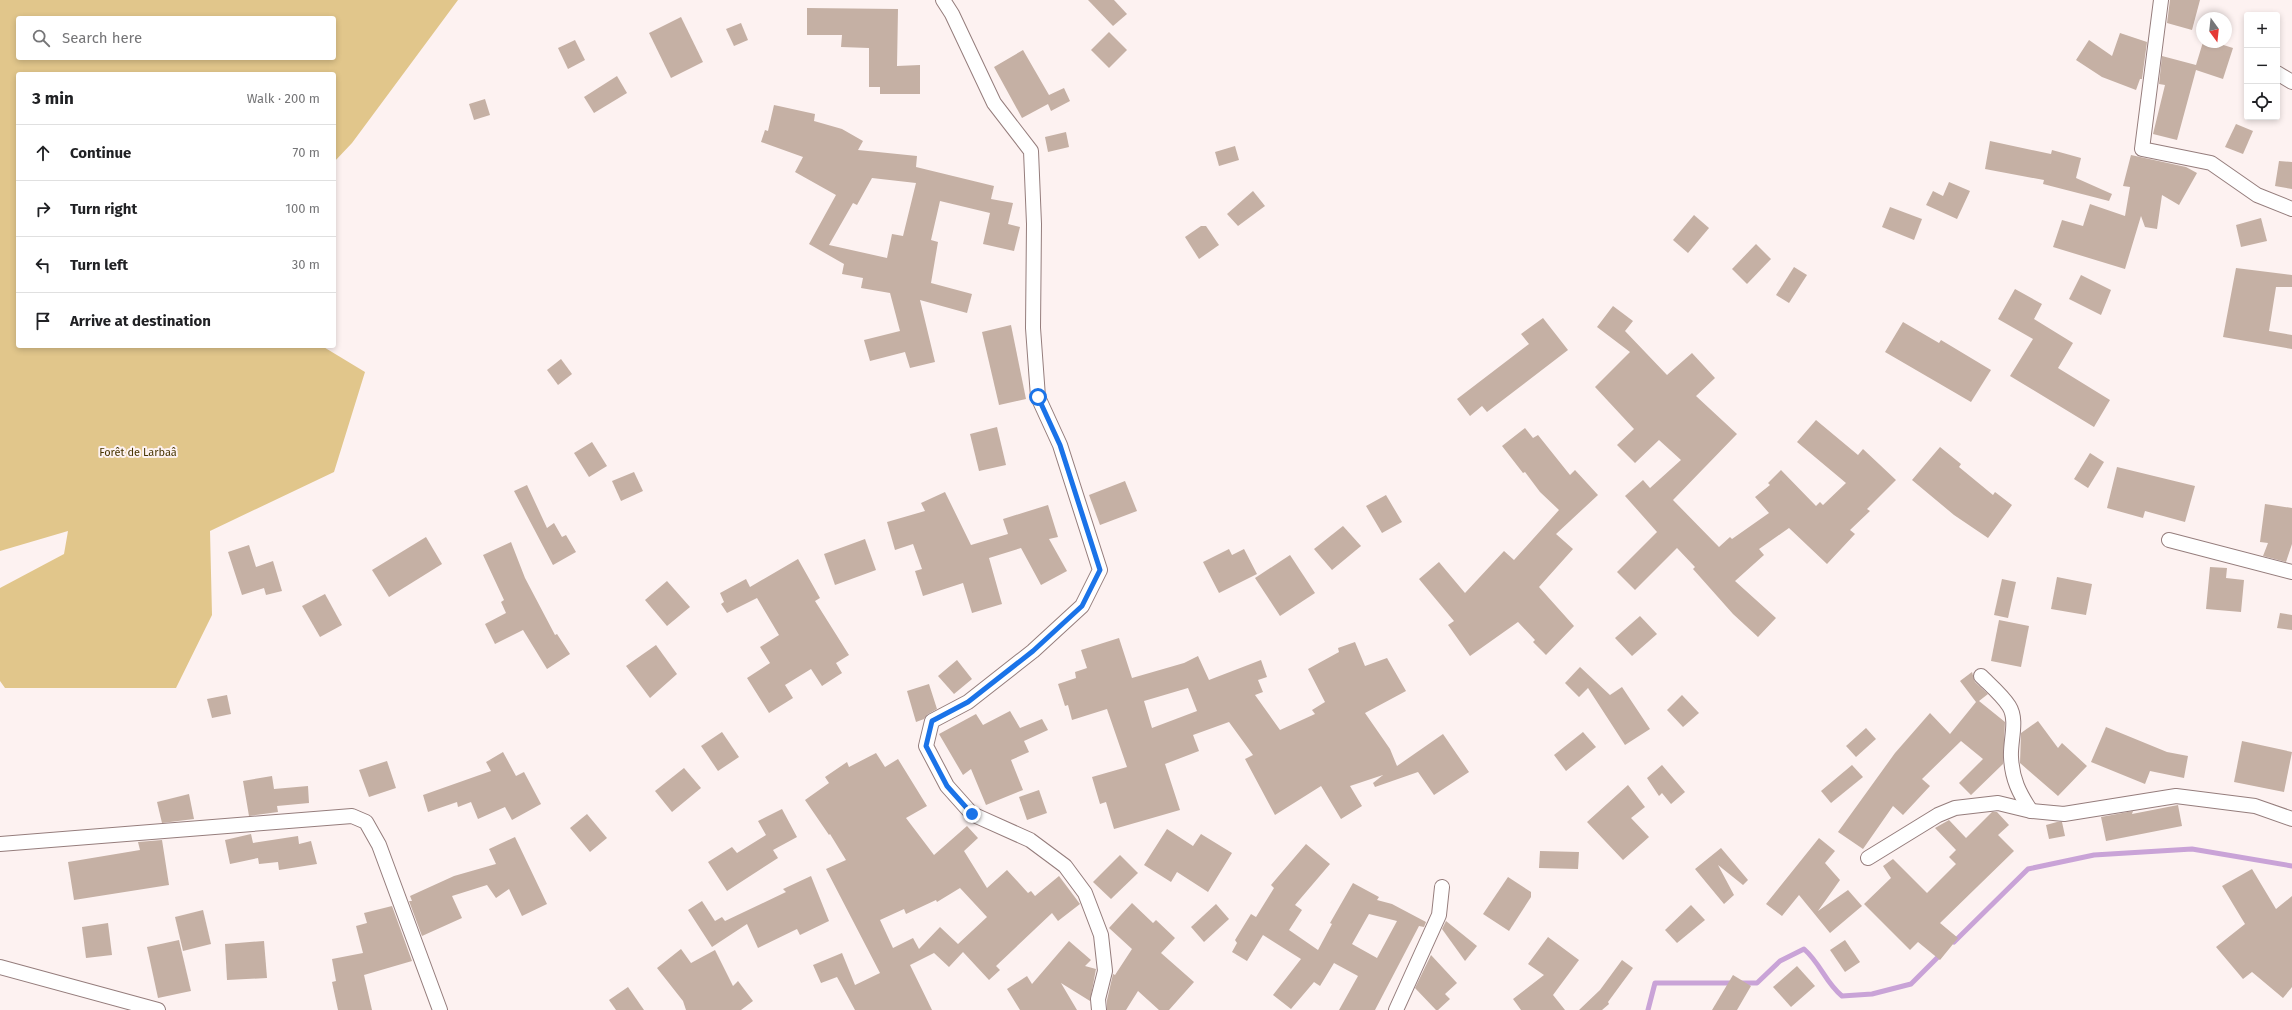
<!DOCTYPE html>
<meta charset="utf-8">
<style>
body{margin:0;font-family:"Fira Sans",sans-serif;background:#f2f2f2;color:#202124}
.controls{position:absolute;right:12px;top:12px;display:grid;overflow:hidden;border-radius:4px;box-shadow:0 2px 6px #0003}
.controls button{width:36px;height:36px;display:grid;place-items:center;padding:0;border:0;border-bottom:1px solid #e0e0e0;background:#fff;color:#202124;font:20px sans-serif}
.compass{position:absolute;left:2196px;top:12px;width:36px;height:36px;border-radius:50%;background:#fff;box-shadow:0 2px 6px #0003;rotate:165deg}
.stop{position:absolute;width:12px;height:12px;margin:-9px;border:3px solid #1a73e8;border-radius:50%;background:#fff}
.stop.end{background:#1a73e8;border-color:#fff;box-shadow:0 1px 4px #0008}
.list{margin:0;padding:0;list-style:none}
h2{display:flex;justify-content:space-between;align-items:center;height:52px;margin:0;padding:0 16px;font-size:17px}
h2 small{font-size:13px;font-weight:400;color:#757577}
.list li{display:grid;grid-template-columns:26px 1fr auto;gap:12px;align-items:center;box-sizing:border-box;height:56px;padding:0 16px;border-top:1px solid #e0e0e0}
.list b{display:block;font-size:15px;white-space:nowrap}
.list em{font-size:13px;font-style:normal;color:#757577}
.icon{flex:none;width:22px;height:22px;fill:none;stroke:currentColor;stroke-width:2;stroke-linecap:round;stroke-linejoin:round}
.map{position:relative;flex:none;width:2292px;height:1010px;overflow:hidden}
.search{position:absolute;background:#fff;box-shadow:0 2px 6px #0003;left:16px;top:16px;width:320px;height:44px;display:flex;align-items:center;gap:10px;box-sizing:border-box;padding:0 14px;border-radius:4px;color:#757577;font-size:15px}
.panel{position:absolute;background:#fff;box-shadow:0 2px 6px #0003;left:16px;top:72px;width:320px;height:276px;border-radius:4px}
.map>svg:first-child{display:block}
.green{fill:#e1c68b;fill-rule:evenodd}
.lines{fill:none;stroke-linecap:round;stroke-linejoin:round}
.stream{stroke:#c9a3d7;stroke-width:5}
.building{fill:#c5b0a4;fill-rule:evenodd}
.minor-casing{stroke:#957d7c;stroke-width:16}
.minor{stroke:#fff;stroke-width:14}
.route{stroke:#1a73e8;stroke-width:5}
.labels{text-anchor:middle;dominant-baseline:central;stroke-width:4;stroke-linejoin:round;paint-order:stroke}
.park-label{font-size:11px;fill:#483502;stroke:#fdf2f1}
</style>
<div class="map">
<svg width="2292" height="1010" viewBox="0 0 2292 1010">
<rect width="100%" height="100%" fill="#fdf2f1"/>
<path class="green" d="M0,0H458L352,143L334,162V74H18V346H322L365,372L334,472L210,531L212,615L176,688H5L0,681V588L64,554L68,531L0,551ZM18,18H334V58H18Z"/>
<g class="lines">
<g class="stream">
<path d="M1954,942L2028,869L2094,855L2192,849L2292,866"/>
<path d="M1648,1010L1655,983H1757L1780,961L1804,949C1821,964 1825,982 1842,996L1872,994L1911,984L1941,954"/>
</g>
</g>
<g class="building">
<path d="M1088,0H1114L1127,14L1113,26Z"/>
<path d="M2170,0H2200L2192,30L2167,23Z"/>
<path d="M807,8L898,9L897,66L920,65V94H880V87H869V48L841,47L842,35H807Z"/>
<path d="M681,17L703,62L671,78L649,33Z"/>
<path d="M741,23L748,40L734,46L726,29Z"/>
<path d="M1109,32L1127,50L1109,68L1091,50Z"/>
<path d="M2120,33L2147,42L2142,79H2140L2136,90L2102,77L2076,60L2089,40L2112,56Z"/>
<path d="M575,40L585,60L568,69L558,48Z"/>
<path d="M2203,42H2214L2233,48L2223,79L2196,70L2177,140L2153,134L2165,85L2159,84L2162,56L2196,65Z"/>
<path d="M1023,50L1049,95L1064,88L1070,101L1051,111L1048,104L1022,118L994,67Z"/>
<path d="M617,76L627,93L594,113L584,97Z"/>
<path d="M485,99L490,115L474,120L469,104Z"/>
<path d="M774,105L815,114L814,121L842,129L863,141L858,150L917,156L916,167L994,186L991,199L1013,203L1008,224L1020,227L1014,251L983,244L990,213L940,201L931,240L938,242L931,283L972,294L967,313L920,300L935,362L910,368L905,352L870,361L864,340L900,331L890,293L861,288L863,278L842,274L844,264L809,244L836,195L795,172L803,157L761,142L765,130L768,131ZM872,178L916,183L903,236L892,234L887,258L829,245L853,203L857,205Z"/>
<path d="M2236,124L2253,131L2243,154L2225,147Z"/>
<path d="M1066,132L1069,147L1048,152L1045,137Z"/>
<path d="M1990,141L2051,154L2052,150L2081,158L2076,178L2112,194L2109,201L2043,184L2044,180L1985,169Z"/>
<path d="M1235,146L1239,160L1219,166L1215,152Z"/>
<path d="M2131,155L2186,167L2197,173L2179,205L2162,195L2157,229L2145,227L2141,216L2125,269L2053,247L2062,220L2083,226L2090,204L2125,216L2130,187L2123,186Z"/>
<path d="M2279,161L2292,162V189L2275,186Z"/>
<path d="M1949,182L1970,191L1957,219L1926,205L1933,191L1943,196Z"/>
<path d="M1253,191L1265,206L1238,226L1227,214Z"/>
<path d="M1890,207L1922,219L1914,240L1882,227Z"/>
<path d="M1694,215L1709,228L1688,253L1673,240Z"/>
<path d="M2261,218L2267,241L2241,247L2236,225Z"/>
<path d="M1201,226H1206L1219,245L1199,259L1185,237Z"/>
<path d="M1756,244L1771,259L1747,284L1732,269Z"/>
<path d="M1794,267L1807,275L1789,303L1776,295Z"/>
<path d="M2236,268L2292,275V287H2276L2269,331L2292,335V349L2223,337Z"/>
<path d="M2081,275L2111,290L2101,315L2069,299Z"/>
<path d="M2015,289L2042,304L2034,319L2073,343L2058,368L2110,400L2094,427L2010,376L2033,339L1998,319Z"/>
<path d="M1613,306L1633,321L1625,331L1667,375L1692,353L1715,378L1696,396L1737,434L1673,500L1719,547L1730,537L1732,539L1769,513L1755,497L1770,485L1768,483L1781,470L1816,506L1820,502L1823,505L1846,483L1797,442L1816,420L1858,455L1863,449L1896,480L1867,509L1870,511L1850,530L1855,534L1827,564L1789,528L1759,549L1764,555L1735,581L1776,618L1758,637L1733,614L1693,569L1695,567L1677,548L1635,590L1617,572L1657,532L1625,496L1643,480L1650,488L1681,460L1659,440L1635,463L1617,445L1634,429L1595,387L1630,352L1597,327Z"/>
<path d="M1543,318L1568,350L1487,412L1482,406L1470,416L1457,399L1529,344L1521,334Z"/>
<path d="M1903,322L1939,343L1941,340L1991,370L1971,402L1885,352Z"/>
<path d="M1011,325L1026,399L999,405L982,332Z"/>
<path d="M561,359L572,374L558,385L547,370Z"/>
<path d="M997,427L1006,465L979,471L970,434Z"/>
<path d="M1525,428L1533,438L1538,435L1570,475L1575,470L1598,495L1556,534L1573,549L1539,587L1574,626L1546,655L1533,642L1535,640L1518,622L1470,656L1448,625L1454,621L1419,579L1439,562L1465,593L1504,551L1514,560L1559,510L1540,492L1525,472L1523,473L1502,446Z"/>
<path d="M592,442L607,466L589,477L574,453Z"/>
<path d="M1940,447L1961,464L1959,467L1993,495L1995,492L2012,505L1988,538L1954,515L1912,480Z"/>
<path d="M2090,453L2104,462L2088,488L2074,479Z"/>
<path d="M2117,467L2195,486L2185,522L2145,511L2143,518L2107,508Z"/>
<path d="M634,472L643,491L621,501L612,481Z"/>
<path d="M1125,481L1137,511L1100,525L1089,495Z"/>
<path d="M527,485L547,528L554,523L562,537L566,535L576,552L553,565L514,491Z"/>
<path d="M945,492L971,545L1008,534L1003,519L1048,505L1058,537L1049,539L1067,571L1041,585L1021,548L989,558L1002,604L972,613L963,583L923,596L915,571L922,569L913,544L895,550L887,522L925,511L921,503Z"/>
<path d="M1386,495L1402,522L1382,533L1366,506Z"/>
<path d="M2265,504L2292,508V544L2286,562L2263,556L2268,543L2260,542Z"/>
<path d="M1343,526L1361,546L1332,570L1314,549Z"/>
<path d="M426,537L442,564L389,597L372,570Z"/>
<path d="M865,539L876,570L835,585L824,554Z"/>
<path d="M511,542L525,578L555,635L557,634L570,654L547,669L523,630L495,644L485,624L506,613L501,602L504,600L483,555Z"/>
<path d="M249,545L256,567L273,561L282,591L266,595L264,588L242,595L228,552Z"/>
<path d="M1229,549L1232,555L1244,549L1257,574L1219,593L1203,562Z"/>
<path d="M1290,555L1315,593L1280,616L1255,578Z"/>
<path d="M798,559L820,598L815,601L849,655L836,663L842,673L822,686L811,669L785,685L793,698L769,713L747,678L770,663L760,647L779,635L757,598L727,613L721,604L724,602L720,593L746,579L750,587Z"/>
<path d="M2210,567L2227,568L2226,578L2244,580L2241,612L2206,609Z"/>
<path d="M2057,577L2092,584L2086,615L2051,609Z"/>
<path d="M2002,579L2016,582L2008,618L1994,615Z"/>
<path d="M667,581L690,607L667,626L645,600Z"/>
<path d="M325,594L342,625L320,637L302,606Z"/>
<path d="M2280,613L2292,615V630L2277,628Z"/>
<path d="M1640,616L1657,634L1632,656L1615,638Z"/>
<path d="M1999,620L2029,626L2021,667L1991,661Z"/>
<path d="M1119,638L1132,678L1184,663L1198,656L1209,680L1261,660L1267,677L1258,680L1263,692L1255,695L1280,730L1315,714L1312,710L1325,702L1308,669L1339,652L1338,648L1355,642L1365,666L1387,658L1406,691L1365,713L1390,749L1397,766L1443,734L1469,772L1434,795L1418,772L1375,787L1373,783L1383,775L1350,786L1362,806L1341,819L1321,786L1275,815L1245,759L1253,755L1229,722L1193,735L1199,751L1165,764L1180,810L1114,829L1106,802L1100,804L1092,777L1127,767L1108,712L1107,709L1072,720L1068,705L1065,706L1058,684L1076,678L1075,672L1087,668L1081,650ZM1188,688L1197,711L1152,728L1144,701Z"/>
<path d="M656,645L677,674L650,698L626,666Z"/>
<path d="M957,660L972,679L954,694L938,676Z"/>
<path d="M1580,667L1610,695L1622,687L1650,729L1625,745L1588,688L1579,697L1565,683Z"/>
<path d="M1972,672L1975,682L1988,694L1979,701L2005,722L2003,764L1971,795L1959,783L1983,759L1961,741L1922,779L1930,786L1903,815L1893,806L1863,849L1838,832L1895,753L1930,713L1950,734L1976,702L1960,681Z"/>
<path d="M929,684L937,709L928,714L924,719L916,722L907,691Z"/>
<path d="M227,695L231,714L212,718L207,699Z"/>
<path d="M1682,695L1699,713L1683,727L1667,710Z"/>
<path d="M1010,711L1020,728L1042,719L1048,730L1024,741L1029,752L1011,760L1023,790L986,805L971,769L963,775L939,734L976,714L983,725Z"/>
<path d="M2038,721L2058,748L2062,743L2087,766L2058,796L2020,763L2021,733Z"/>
<path d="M2106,727L2167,752L2188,756L2184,778L2150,771L2145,784L2091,762Z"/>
<path d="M1866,728L1876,739L1856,757L1846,746Z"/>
<path d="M722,732L739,757L718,771L701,746Z"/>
<path d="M1583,732L1596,747L1566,771L1554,755Z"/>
<path d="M2242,741L2292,752L2284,792L2234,782Z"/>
<path d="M503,752L516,776L524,772L541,804L512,820L505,807L478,819L471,802L458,807L457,802L428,812L423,795L491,771L486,762Z"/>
<path d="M876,753L885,767L898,759L927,806L906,818L934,855L967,826L978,838L964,851L987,888L1007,870L1028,893L1031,891L1035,896L1059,876L1080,904L1058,921L1052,913L996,966L1000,970L989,980L963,952L949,967L934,953L910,965L932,1010H855L837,977L821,983L813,965L842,953L855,985L880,973L826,869L846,860L830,834L829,835L805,800L829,783L825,777L847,762L849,767ZM960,888L987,917L958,944L940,927L919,949L913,938L893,948L880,920L904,909L906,914L936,900L937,902Z"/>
<path d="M387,761L396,788L369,797L359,770Z"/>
<path d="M1662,765L1685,792L1671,804L1662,793L1659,796L1647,778Z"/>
<path d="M1852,765L1863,777L1831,803L1821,791Z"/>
<path d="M684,768L701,788L672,812L655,791Z"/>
<path d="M272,776L274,789L308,786L309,803L277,806L278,812L249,816L243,781Z"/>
<path d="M1628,785L1645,807L1631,818L1649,837L1623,860L1587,822Z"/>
<path d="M1039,790L1047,813L1027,820L1019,797Z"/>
<path d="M189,794L194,819L162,823L157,802Z"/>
<path d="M2178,805L2182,826L2106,841L2101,817L2133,811L2132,814Z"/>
<path d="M782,809L797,837L773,850L778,858L727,891L708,862L732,847L737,853L766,835L758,821Z"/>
<path d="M1992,812H1997L2009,825L1998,835L2014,851L1940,923L1958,938L1940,960L1918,942L1910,950L1864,904L1891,878L1883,866L1893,859L1927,893L1956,864L1949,857L1956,850L1935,828L1949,820L1966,838Z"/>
<path d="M587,814L607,838L590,852L570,828Z"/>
<path d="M2057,822H2062L2065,836L2049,839L2046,825Z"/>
<path d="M1167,829L1193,846L1201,834L1232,853L1208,892L1177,872L1171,882L1144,865Z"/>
<path d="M251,834L253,843L298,836L299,844L311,841L317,864L279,870L278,862L259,864L258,858L230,864L225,840Z"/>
<path d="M515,837L547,904L522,916L509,889L496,898L487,885L452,896L462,918L422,936L409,901H412L410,896L454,876L496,864L489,849Z"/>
<path d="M1819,838L1835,851L1825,863L1840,880L1818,911L1848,890L1862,906L1830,933L1799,895L1782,916L1766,904Z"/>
<path d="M162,840L169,885L74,900L68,862L140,850L138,842Z"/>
<path d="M1306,844L1330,864L1295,905L1302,910L1289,930L1318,950L1332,924L1330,923L1353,883L1379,897L1377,900L1392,904L1426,922L1424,927L1419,926L1375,1010H1339L1358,976L1334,963L1320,986L1314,982L1291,1009L1273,995L1301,959L1263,935L1247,961L1232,952L1237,943L1235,940L1251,914L1256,917L1274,888L1271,885ZM1369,914L1397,921L1377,958L1352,944Z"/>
<path d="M1721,848L1748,880L1743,885L1718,865L1734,895L1724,904L1695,869Z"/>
<path d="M1540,851L1579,852L1578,869L1539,868Z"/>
<path d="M1120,855L1138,873L1111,899L1093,882Z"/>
<path d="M2252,869L2276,909L2292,896V987L2283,998L2252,972L2243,979L2216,947L2245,924L2222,886Z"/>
<path d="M811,876L829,921L800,935L797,929L758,948L747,924L712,947L688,910L702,901L715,921L722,917L725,921L786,892L783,889Z"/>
<path d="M1508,877L1531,892V897L1509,931L1483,914Z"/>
<path d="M1132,903L1153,923L1156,920L1175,938L1161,953L1194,982L1169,1010H1159L1138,991L1126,1010H1107V1000L1113,974L1115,975L1132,949L1109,928Z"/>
<path d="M1216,904L1229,919L1204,942L1191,927Z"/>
<path d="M1691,905L1705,920L1677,943L1665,930Z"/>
<path d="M392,906L412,961L364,975L372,1010H338L332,982L336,981L332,959L363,953L356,926L367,923L364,913Z"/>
<path d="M203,910L211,944L183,951L175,917Z"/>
<path d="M1446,921L1477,946L1465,961L1442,929Z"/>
<path d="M108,923L112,955L86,958L82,927Z"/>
<path d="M1548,937L1579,960L1553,995L1565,1010H1521L1513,999L1544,975L1528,964Z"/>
<path d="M179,940L191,991L158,998L147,947Z"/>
<path d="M1845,940L1860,962L1845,972L1830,950Z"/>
<path d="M264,941L267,978L227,980L225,944Z"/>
<path d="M1069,941L1091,960L1085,966L1096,969L1090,1001L1061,983L1077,1010H1020L1007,989L1027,976L1032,984Z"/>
<path d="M681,949L691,963L715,950L733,986L738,981L753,1001L741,1010H686L683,1001L657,968Z"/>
<path d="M1431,955L1457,983L1445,994L1450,999L1438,1010H1436L1415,988Z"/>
<path d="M1622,960L1633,968L1608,1002L1609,1004L1602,1010H1579L1600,990Z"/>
<path d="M1797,966L1815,986L1791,1007L1773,987Z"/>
<path d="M1733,975L1751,986L1737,1010H1712Z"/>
<path d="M628,987L644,1010H616L609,1000Z"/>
</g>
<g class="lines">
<g class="minor-casing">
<g id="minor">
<path d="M943,0L952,14L994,103L1031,151L1034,224L1033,328L1038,397L1060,445L1100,570L1082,606L1033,651L968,702L932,721L926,746L947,786L972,814L1030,840L1065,866L1085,893L1101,935L1105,971L1098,999L1099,1010"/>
<path d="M2161,0L2142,149L2211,163L2257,195L2292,209"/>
<path d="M2277,73L2292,82"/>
<path d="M2169,540L2292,572"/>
<path d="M1981,676C1990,685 2002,695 2009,706C2018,720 2010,741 2011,757C2012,779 2019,793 2031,811"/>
<path d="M0,844L352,816L366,822L379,845L440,1010"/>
<path d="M1868,858L1938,815L1955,808L1998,803L2031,811L2064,814L2176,796L2255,806L2292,819"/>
<path d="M0,967L158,1010"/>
<path d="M1396,1010L1439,915L1442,887"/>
</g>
</g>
<use href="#minor" class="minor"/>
</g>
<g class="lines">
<path class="route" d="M972,814L947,786L926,746L932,721L968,702L1033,651L1082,606L1100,570L1060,445L1038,397"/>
</g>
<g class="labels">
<g class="park-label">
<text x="138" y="452">Forêt de Larbaâ</text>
</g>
</g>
</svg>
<div class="controls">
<button>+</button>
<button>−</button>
<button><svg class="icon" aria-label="locate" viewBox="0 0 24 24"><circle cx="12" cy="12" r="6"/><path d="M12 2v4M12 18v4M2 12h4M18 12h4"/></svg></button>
</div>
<svg class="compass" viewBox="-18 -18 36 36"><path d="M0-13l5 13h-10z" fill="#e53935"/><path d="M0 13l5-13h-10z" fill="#757577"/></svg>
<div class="stop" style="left:1038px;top:397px"></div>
<div class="stop end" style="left:972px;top:814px"></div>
<div class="search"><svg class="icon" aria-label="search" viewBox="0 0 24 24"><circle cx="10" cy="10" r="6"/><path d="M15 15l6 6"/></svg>Search here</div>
<section class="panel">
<h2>3 min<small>Walk · 200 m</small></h2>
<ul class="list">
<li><svg class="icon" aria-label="ahead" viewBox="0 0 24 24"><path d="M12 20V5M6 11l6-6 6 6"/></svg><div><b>Continue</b></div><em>70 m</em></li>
<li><svg class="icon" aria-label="right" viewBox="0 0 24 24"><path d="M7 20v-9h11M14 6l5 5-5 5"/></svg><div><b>Turn right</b></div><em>100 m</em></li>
<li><svg class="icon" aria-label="left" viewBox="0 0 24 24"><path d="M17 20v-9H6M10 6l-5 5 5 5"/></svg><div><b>Turn left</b></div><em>30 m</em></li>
<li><svg class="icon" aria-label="arrive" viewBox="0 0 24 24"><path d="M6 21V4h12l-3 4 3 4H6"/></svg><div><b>Arrive at destination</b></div></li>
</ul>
</section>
</div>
